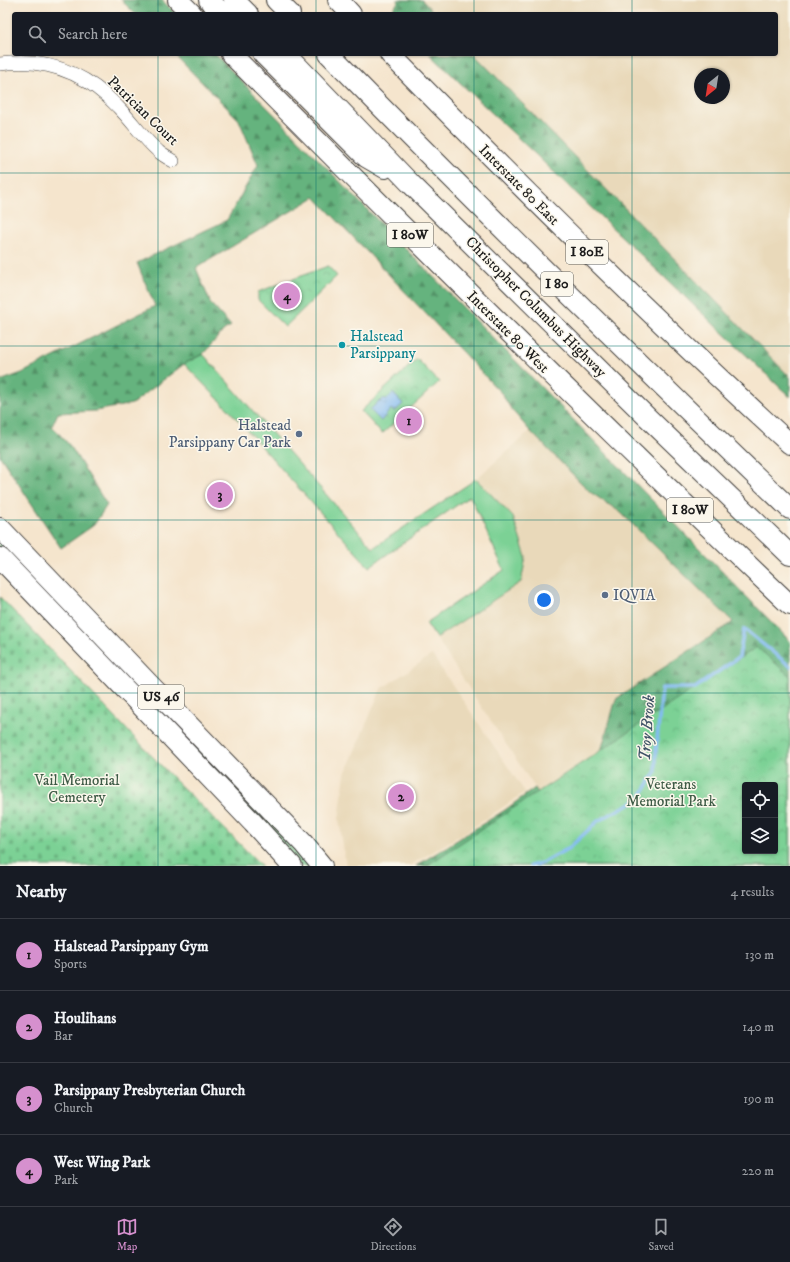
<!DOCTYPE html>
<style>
body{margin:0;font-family:"IM FELL DW Pica",serif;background:#242831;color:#f1f3f6}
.controls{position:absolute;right:12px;bottom:12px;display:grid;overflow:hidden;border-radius:4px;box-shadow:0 1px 3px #0004}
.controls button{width:36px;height:36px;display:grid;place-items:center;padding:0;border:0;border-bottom:1px solid #363941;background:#171b24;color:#f1f3f6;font:20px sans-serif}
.compass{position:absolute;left:694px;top:68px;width:36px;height:36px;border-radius:50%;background:#171b24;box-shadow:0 1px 3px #0004;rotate:210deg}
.you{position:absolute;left:544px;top:600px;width:14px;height:14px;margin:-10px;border:3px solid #fff;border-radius:50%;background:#1a73e8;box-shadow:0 0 0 6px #1a73e833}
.badge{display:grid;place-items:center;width:26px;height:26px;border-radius:50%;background:#d690ce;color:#111;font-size:13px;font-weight:700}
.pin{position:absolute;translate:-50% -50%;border:2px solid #fff;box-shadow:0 1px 4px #0006}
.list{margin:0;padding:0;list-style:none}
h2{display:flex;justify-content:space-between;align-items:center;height:52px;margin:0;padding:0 16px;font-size:17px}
h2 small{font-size:13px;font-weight:400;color:#9ea1a6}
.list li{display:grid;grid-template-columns:26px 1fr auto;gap:12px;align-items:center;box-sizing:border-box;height:72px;padding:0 16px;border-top:1px solid #363941}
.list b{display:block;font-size:15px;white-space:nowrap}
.list p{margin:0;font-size:13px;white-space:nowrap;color:#9ea1a6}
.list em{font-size:13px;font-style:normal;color:#9ea1a6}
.icon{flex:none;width:22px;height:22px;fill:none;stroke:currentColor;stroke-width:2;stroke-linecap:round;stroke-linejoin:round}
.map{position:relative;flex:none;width:790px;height:866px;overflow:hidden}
.search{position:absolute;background:#171b24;box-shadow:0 1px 3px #0004;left:12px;right:12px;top:12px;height:44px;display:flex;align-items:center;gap:10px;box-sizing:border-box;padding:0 14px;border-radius:4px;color:#9ea1a6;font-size:15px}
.sheet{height:340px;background:#171b24}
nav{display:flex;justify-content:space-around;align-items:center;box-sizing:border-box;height:56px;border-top:1px solid #363941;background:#171b24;font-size:11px;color:#9ea1a6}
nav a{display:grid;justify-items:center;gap:2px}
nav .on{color:#d690ce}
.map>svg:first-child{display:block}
.built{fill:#e9d9ba;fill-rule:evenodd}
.grass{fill:#7cd195;stroke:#4c7658}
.forest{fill:url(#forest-firs);stroke:#40684d;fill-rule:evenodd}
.cemetery{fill:url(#cemetery-stones);stroke:#4c7658}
.park{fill:url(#park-crowns);stroke:#4c7658;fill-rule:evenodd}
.water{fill:url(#water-ripples);stroke:#4f6c88}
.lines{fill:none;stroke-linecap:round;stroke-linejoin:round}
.stream{stroke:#82bbf3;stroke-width:3.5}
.minor-casing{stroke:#3d3a37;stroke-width:14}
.highway-casing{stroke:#3d3a37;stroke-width:22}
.minor{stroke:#fff;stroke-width:13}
.highway{stroke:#fff;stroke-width:20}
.grid{fill:none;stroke:#0f766e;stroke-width:1;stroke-opacity:0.55}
.culture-dot{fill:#0f9aa8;stroke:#fbf7ec;stroke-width:1.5}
.service-dot{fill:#5c6f8a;stroke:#fbf7ec;stroke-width:1.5}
.labels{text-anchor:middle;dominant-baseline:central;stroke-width:3;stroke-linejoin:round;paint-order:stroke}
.shield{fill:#fbf7ec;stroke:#5f5e5a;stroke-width:1}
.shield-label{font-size:14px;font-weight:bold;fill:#1c1c1c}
.street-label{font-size:15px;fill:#1c1c1c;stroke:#fbf7ec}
.culture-label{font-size:15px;fill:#0d838f;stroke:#fbf7ec;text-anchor:start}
.service-label{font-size:15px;fill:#4e5e75;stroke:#fbf7ec;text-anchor:end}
.park-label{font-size:15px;fill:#3e5b46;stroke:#fbf7ec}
.water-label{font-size:16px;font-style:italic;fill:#405467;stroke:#fbf7ec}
</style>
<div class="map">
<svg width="790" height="866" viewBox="0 0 790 866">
<defs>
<pattern id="forest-firs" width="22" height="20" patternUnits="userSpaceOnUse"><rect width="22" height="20" fill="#65b37e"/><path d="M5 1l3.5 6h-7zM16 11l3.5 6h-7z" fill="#529166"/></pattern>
<pattern id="cemetery-stones" width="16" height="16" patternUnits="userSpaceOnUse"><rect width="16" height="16" fill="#7cd195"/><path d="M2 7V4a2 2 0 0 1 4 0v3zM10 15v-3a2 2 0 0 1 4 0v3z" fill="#6bb380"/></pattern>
<pattern id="park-crowns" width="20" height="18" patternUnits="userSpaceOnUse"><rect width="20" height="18" fill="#7cd195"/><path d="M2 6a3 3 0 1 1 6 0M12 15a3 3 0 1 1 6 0" fill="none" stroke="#6bb380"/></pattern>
<pattern id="water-ripples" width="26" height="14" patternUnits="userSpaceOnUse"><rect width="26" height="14" fill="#82bbf3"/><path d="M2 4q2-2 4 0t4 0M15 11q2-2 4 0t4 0" fill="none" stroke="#70a0d0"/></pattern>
</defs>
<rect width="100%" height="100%" fill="#fbf7ec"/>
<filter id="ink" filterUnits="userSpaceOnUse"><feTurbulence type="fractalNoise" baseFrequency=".025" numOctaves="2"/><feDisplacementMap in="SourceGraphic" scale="8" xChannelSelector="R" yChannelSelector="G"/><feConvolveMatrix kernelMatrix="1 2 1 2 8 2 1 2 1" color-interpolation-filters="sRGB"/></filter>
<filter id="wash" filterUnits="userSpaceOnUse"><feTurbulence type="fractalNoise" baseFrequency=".012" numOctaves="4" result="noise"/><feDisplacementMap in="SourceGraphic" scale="16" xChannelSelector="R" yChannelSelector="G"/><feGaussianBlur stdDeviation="0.9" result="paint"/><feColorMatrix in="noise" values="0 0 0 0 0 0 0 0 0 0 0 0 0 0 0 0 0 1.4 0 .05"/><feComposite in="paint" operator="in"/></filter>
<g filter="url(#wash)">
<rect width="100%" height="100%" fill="#f5e5cd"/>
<g class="built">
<path d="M422,0H790V377L474,54H776V14H435ZM700,74H724V98H700Z"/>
<path d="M530,431L590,492L620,512L733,623L616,699L597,765L543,800L436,638L521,582L513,517L476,479Z"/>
<path d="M432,655L525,792L469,830L409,866H346L339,819L345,774L381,689Z"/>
</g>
<g class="grass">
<path d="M203,354L373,548L476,479L513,517L526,557L521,582L436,638L426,623L504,570L470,496L369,567L229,410L184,364Z"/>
<path d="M0,539L312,866H300L0,551Z"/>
</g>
<g class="forest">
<path d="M121,0H162L176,14H135Z"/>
<path d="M397,0H422L435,14H390L398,2Z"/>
<path d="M174,54H215L790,641V866H416L505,810L535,788L543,800L597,765L616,699L733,622L620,512L590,492L530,431L511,409L502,394L315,197L196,268L211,304L231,326L224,330L203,354L184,364L132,404L95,411L58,413L52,426L71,447L107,505L94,525L61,548L0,456V381L22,373L155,306L137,263L227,220L258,165L239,120ZM745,785H775V851H745Z"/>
<path d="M430,54H474L790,377V397Z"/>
</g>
<path class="cemetery" d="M0,597L174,779L262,866H0Z"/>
<g class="park">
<path d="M328,266L337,276L285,327L258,300V292Z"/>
<path d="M417,359L439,382L382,434L361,411Z"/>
<path d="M757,647L790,676V866H426ZM745,785H775V851H745Z"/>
</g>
<path class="water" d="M393,393L403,404L394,412L391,409L381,421L370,410L379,401L380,402L384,398L386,400Z"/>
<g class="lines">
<path class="stream" d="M530,866L542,863L569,848L598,821L640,798L656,771V751L662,688H695L739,657L744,629L790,666"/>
</g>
</g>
<g filter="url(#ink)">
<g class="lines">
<g class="minor-casing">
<path id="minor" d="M0,64C48,57 86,73 118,107C132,121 143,138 158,151C162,155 168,158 173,161"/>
</g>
<g class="highway-casing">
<g id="highway">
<path d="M178,0L192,14"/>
<path d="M209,0L223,14"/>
<path d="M234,0L248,14"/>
<path d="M276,0L290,14"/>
<path d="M338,0L351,14"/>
<path d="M231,54C415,240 601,425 790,605"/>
<path d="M263,54L366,157L385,168"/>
<path d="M286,54L410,183L648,418L790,555"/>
<path d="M329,54C480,208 634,359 790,509"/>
<path d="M390,54C520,187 653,318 790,444"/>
<path d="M0,528L153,688L303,843L322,866"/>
<path d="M0,558L253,823L292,866"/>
</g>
</g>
<use href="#minor" class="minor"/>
<use href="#highway" class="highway"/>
</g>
</g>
<path class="grid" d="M158,0V14M316,0V14M474,0V14M632,0V14M158,54V866M316,54V866M474,54V866M632,54V866M0,173H790M0,346H790M0,520H790M0,693H790"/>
<circle class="culture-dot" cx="342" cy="345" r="4"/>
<g class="service-dot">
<circle cx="299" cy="434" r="4"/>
<circle cx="605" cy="595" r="4"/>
</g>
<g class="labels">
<g class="shield">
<rect x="387" y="223" width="46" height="24" rx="3"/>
<rect x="566" y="240" width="42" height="24" rx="3"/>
<rect x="541" y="272" width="32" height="24" rx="3"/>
<rect x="667" y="498" width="46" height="24" rx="3"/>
<rect x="138" y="685" width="46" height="24" rx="3"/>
</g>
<g class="shield-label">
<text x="410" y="235">I 80W</text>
<text x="587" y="252">I 80E</text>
<text x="557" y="284">I 80</text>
<text x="690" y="510">I 80W</text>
<text x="161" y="697">US 46</text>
</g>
<g class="street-label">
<text transform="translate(143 111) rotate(44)">Patrician Court</text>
<text transform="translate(519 185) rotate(45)">Interstate 80 East</text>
<text transform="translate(536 307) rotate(45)">Christopher Columbus Highway</text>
<text transform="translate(508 332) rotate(45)">Interstate 80 West</text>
</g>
<g class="culture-label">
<text x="350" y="336">Halstead<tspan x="350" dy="17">Parsippany</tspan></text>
</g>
<g class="service-label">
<text x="291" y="425">Halstead<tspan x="291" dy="17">Parsippany Car Park</tspan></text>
<text x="613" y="595" text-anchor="start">IQVIA</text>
</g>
<g class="park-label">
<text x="77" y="780">Vail Memorial<tspan x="77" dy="17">Cemetery</tspan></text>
<text x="671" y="784">Veterans<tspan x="671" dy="17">Memorial Park</tspan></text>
</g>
<g class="water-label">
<text transform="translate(647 728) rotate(-86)">Troy Brook</text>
</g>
</g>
</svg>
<div class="controls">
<button><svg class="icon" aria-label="locate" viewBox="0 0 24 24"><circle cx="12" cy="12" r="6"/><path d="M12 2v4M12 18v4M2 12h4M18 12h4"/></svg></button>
<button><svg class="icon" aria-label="layers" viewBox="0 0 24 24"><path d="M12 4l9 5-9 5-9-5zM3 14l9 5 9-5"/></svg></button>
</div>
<svg class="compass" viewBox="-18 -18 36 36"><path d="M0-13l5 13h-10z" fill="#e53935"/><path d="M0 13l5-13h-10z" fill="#9ea1a6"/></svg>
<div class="you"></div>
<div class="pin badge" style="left:409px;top:421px">1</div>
<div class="pin badge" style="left:401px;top:797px">2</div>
<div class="pin badge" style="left:220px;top:495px">3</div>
<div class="pin badge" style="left:287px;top:296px">4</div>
<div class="search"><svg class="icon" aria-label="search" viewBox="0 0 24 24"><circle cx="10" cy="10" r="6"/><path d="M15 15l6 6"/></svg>Search here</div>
</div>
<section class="sheet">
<h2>Nearby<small>4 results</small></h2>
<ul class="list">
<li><span class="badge">1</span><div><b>Halstead Parsippany Gym</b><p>Sports</p></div><em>130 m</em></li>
<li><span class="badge">2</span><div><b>Houlihans</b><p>Bar</p></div><em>140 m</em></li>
<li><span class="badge">3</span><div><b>Parsippany Presbyterian Church</b><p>Church</p></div><em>190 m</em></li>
<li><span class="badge">4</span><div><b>West Wing Park</b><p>Park</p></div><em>220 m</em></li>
</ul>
</section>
<nav>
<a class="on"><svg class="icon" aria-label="map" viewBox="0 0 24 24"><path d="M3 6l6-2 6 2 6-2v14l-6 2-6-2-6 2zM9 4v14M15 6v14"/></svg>Map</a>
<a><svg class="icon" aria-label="directions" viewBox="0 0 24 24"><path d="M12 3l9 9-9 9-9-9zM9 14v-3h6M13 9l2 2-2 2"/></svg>Directions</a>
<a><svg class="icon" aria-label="saved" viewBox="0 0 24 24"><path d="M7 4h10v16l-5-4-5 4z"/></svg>Saved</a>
</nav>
